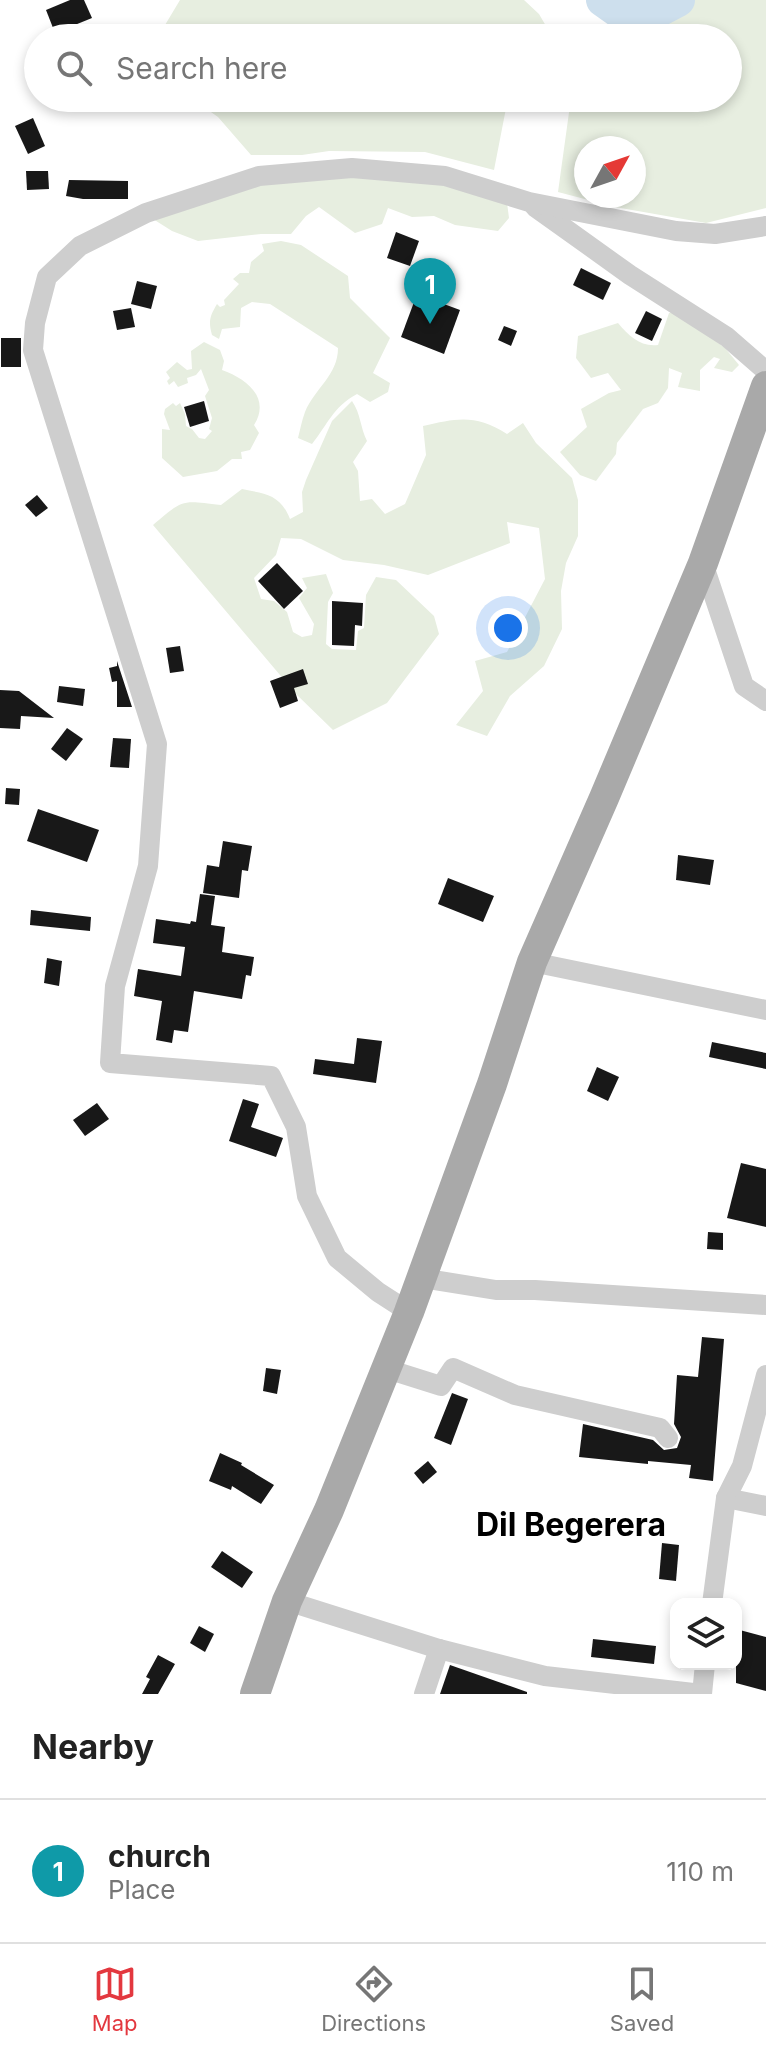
<!DOCTYPE html>
<style>
body{margin:0;font-family:Inter,sans-serif;background:#f2f2f2;color:#222}
.controls{position:absolute;right:24px;bottom:24px;display:grid;overflow:hidden;border-radius:16px;box-shadow:0 4px 12px #0003}
.controls button{width:72px;height:72px;display:grid;place-items:center;padding:0;border:0;border-bottom:2px solid #e0e0e0;background:#fff;color:#222;font:40px sans-serif}
.compass{position:absolute;left:574px;top:136px;width:72px;height:72px;border-radius:50%;background:#fff;box-shadow:0 4px 12px #0003;rotate:50deg}
.you{position:absolute;left:508px;top:628px;width:28px;height:28px;margin:-20px;border:6px solid #fff;border-radius:50%;background:#1a73e8;box-shadow:0 0 0 12px #1a73e833}
.badge{display:grid;place-items:center;width:52px;height:52px;border-radius:50%;background:#e3383f;color:#fff;font-size:26px;font-weight:700}
.pin{position:absolute;translate:-50% -66px;filter:drop-shadow(0 2px 4px #0008)}
.pin::after{content:'';position:absolute;top:42px;width:28px;height:24px;background:inherit;clip-path:polygon(0 0,100% 0,50% 100%)}
.list{margin:0;padding:0;list-style:none}
h2{display:flex;justify-content:space-between;align-items:center;height:104px;margin:0;padding:0 32px;font-size:34px}
h2 small{font-size:26px;font-weight:400;color:#767676}
.list li{display:grid;grid-template-columns:52px 1fr auto;gap:24px;align-items:center;box-sizing:border-box;height:144px;padding:0 32px;border-top:2px solid #e0e0e0}
.list b{display:block;font-size:30px;white-space:nowrap}
.list p{margin:0;font-size:26px;white-space:nowrap;color:#767676}
.list em{font-size:26px;font-style:normal;color:#767676}
.icon{flex:none;width:44px;height:44px;fill:none;stroke:currentColor;stroke-width:2;stroke-linecap:round;stroke-linejoin:round}
.map{position:relative;flex:none;width:766px;height:1694px;overflow:hidden}
.search{position:absolute;background:#fff;box-shadow:0 4px 12px #0003;left:24px;right:24px;top:24px;height:88px;display:flex;align-items:center;gap:20px;box-sizing:border-box;padding:0 28px;border-radius:44px;color:#767676;font-size:30px}
.sheet{height:248px;background:#fff}
nav{display:flex;justify-content:space-around;align-items:center;box-sizing:border-box;height:112px;border-top:2px solid #e0e0e0;background:#fff;font-size:22px;color:#767676}
nav a{display:grid;justify-items:center;gap:4px}
nav .on{color:#e3383f}
.map>svg:first-child{display:block}
.green{fill:#e7eee0;fill-rule:evenodd}
.lines{fill:none;stroke-linecap:round;stroke-linejoin:round}
.river{stroke:#cddfed;stroke-width:34}
.building{fill:#181818}
.minor{stroke:#cecece;stroke-width:20}
.primary{stroke:#a9a9a9;stroke-width:30}
.labels{text-anchor:middle;dominant-baseline:central;stroke-width:8;stroke-linejoin:round;paint-order:stroke}
.district-label{font-size:32px;font-weight:bold;fill:#000;stroke:#fff}
</style>
<div class="map">
<svg width="766" height="1694" viewBox="0 0 766 1694">
<rect width="100%" height="100%" fill="#fff"/>
<g class="green">
<path d="M180,0H524L539,14L553,38H151L165,25Z"/>
<path d="M681,0H766V208L706,223L615,207L558,192L571,98H728V38H616L629,21L680,3ZM586,148H634V196H586Z"/>
<path d="M191,98H508L494,170L425,152L329,151L302,155H251L218,117Z"/>
<path d="M361,170L506,195L509,218L498,231L455,225L434,216L412,217L388,208L382,224L355,233L319,207L306,216L291,234H261L198,241L172,231L153,219L230,188Z"/>
<path d="M281,241L301,245L348,276L350,298L390,338L373,373L390,383L388,392L370,402L357,394C333,407 328,424 312,444L298,438C300,430 302,420 305,412C315,388 338,375 338,348L270,304L252,302L241,308L240,327L222,329L219,339L212,335C208,321 210,316 217,304L220,307L225,305L224,300L239,284L233,279L240,273H249L251,262L264,251L262,244Z"/>
<path d="M678,312L725,348L739,365L732,372L714,368L720,359L714,357L700,370V391L678,387L682,373L669,368L668,388L658,403L643,409L617,443L616,454L596,481L580,475L560,452L587,427L581,409L609,393L621,390L608,373L591,378L576,358L578,336L618,323C629,336 640,347 658,345L669,313Z"/>
<path d="M204,342L220,350L224,361L222,370C247,379 271,398 254,425L259,433L250,450L241,452L242,459H232L217,471L183,477L162,458V429L170,430L164,414L165,409L173,403L176,406L180,403L185,414L186,426L192,429L199,438L205,439L212,431L209,429L212,418L205,396L209,390L201,369L196,375L187,378L188,383L178,387L174,381L169,385L167,381L170,378L166,372L177,362L187,370L192,369L191,351Z"/>
<path d="M352,401C361,414 360,427 367,441L353,462L358,471L360,501L372,499L385,514L405,504L426,455L423,426C457,418 476,414 507,434L523,423L536,443L572,478L578,500V536L566,563L561,591L562,629L544,666L510,696L487,736L456,725L483,691L475,661L507,652L545,579L539,528L507,522L510,543L428,575L384,565L343,560L301,539L281,538L276,555L254,578L261,599L274,601L287,612L293,632L302,637L312,635L314,624L299,598L307,588L302,578L326,574L333,593L328,602L326,644L332,649L356,650L358,631L364,628L366,595L376,577L396,580L434,616L439,634L387,703L333,730L296,694L153,525C184,499 180,500 221,505L242,489C266,494 280,494 290,519L303,512L302,492L306,480L332,421Z"/>
</g>
<g class="lines">
<path class="river" d="M603,0L627,17L659,10L678,0"/>
</g>
<g class="building">
<path d="M70,0H84L92,18L55,33L46,10Z"/>
<path d="M33,118L45,146L28,154L15,126Z"/>
<path d="M26,171H48L49,189L27,190Z"/>
<path d="M69,180L128,181V199H83L66,196Z"/>
<path d="M396,232L419,241L410,266L387,258Z"/>
<path d="M581,268L611,283L603,300L573,285Z"/>
<path d="M137,281L157,286L151,309L131,304Z"/>
<path d="M417,294L460,310L444,354L401,337Z"/>
<path d="M131,308L135,327L117,330L113,311Z"/>
<path d="M646,311L662,319L652,341L635,333Z"/>
<path d="M504,326L517,331L511,346L498,340Z"/>
<rect x="1" y="338" width="20" height="29"/>
<path d="M204,401L209,421L190,427L184,407Z"/>
<path d="M37,495L48,508L36,517L25,505Z"/>
<path d="M277,563L303,591L284,609L258,581Z"/>
<path d="M332,601L363,603L362,626L355,625L354,646L332,645Z"/>
<path d="M180,646L184,671L170,673L166,648Z"/>
<path d="M117,661L132,707H117V681L112,682L109,668L117,666Z"/>
<path d="M303,669L308,684L294,688L298,701L280,708L270,681Z"/>
<path d="M59,686L85,689L83,706L57,702Z"/>
<path d="M0,690L19,691L54,718L21,716L20,729L0,728Z"/>
<path d="M67,728L83,739L66,761L51,749Z"/>
<path d="M113,738L131,739L129,768L110,767Z"/>
<path d="M6,788L20,789L19,805L5,804Z"/>
<path d="M38,809L99,830L87,862L27,841Z"/>
<path d="M223,841L252,846L248,871L242,870L239,898L203,893L207,865L219,867Z"/>
<path d="M678,855L714,860L710,885L676,880Z"/>
<path d="M448,878L494,896L483,922L438,904Z"/>
<path d="M200,894L215,896L211,925L225,927L222,952L254,957L251,976L246,975L242,999L194,991L188,1032L174,1030L172,1043L156,1040L162,1001L134,996L138,969L181,976L185,947L153,943L156,919L190,924L191,921L196,922Z"/>
<path d="M31,910L91,917L90,931L30,925Z"/>
<path d="M47,958L62,961L59,986L44,983Z"/>
<path d="M357,1038L382,1041L376,1083L313,1074L315,1059L354,1064Z"/>
<path d="M712,1042L766,1053V1069L709,1057Z"/>
<path d="M597,1067L619,1077L608,1101L587,1091Z"/>
<path d="M243,1099L259,1104L251,1127L283,1138L276,1157L229,1141Z"/>
<path d="M97,1103L109,1119L85,1136L73,1120Z"/>
<path d="M741,1163L766,1169V1227L727,1218Z"/>
<path d="M708,1232L723,1233V1250L707,1249Z"/>
<path d="M702,1337L724,1339L713,1481L689,1478L691,1465L648,1461V1464L579,1457L583,1424L653,1440L664,1450L677,1448L681,1437L674,1424L677,1375L698,1377Z"/>
<path d="M266,1368L281,1370L277,1394L263,1391Z"/>
<path d="M452,1393L468,1399L451,1445L434,1438Z"/>
<path d="M220,1453L242,1463L241,1465L274,1485L261,1504L232,1486L231,1490L209,1481Z"/>
<path d="M428,1461L437,1472L423,1484L414,1473Z"/>
<path d="M662,1543L679,1545L676,1581L659,1579Z"/>
<path d="M222,1551L253,1572L242,1588L211,1567Z"/>
<path d="M199,1626L214,1634L205,1652L190,1643Z"/>
<path d="M736,1629L766,1637V1691L736,1683Z"/>
<path d="M593,1639L656,1646L654,1664L591,1657Z"/>
<path d="M158,1655L175,1664L158,1694H142L150,1679L146,1677Z"/>
<path d="M450,1665L527,1692V1694H440Z"/>
</g>
<g class="lines">
<g class="minor">
<path d="M535,207L630,275L727,337L766,371"/>
<path d="M703,563L744,686L766,701"/>
<path d="M532,962L766,1010"/>
<path d="M421,1278L496,1290H535L766,1305"/>
<path d="M409,1312L378,1292L337,1258L307,1196L296,1127L271,1076L110,1063L115,986L148,866L157,744L33,350L35,323L47,277L80,246L146,213L259,176L352,168L445,176L529,202L676,231L715,234L766,226"/>
<path d="M387,1369L441,1386L453,1368L515,1395L660,1428L668,1438"/>
<path d="M766,1375L742,1466L726,1498L766,1506"/>
<path d="M287,1601L439,1649L545,1676L702,1694"/>
<path d="M712,1604L726,1498"/>
<path d="M424,1694L439,1649"/>
<path d="M702,1694L705,1664"/>
</g>
<path class="primary" d="M255,1694L287,1601L329,1510L409,1312L492,1084L532,962L604,798L703,563L766,386"/>
</g>
<g class="labels">
<g class="district-label">
<text x="571" y="1524">Dil Begerera</text>
</g>
</g>
</svg>
<div class="controls">
<button><svg class="icon" aria-label="layers" viewBox="0 0 24 24"><path d="M12 4l9 5-9 5-9-5zM3 14l9 5 9-5"/></svg></button>
</div>
<svg class="compass" viewBox="-18 -18 36 36"><path d="M0-13l5 13h-10z" fill="#e53935"/><path d="M0 13l5-13h-10z" fill="#767676"/></svg>
<div class="you"></div>
<div class="pin badge" style="left:430px;top:324px;background:#0f9aa8">1</div>
<div class="search"><svg class="icon" aria-label="search" viewBox="0 0 24 24"><circle cx="10" cy="10" r="6"/><path d="M15 15l6 6"/></svg>Search here</div>
</div>
<section class="sheet">
<h2>Nearby<small></small></h2>
<ul class="list">
<li><span class="badge" style="background:#0f9aa8">1</span><div><b>church</b><p>Place</p></div><em>110 m</em></li>
</ul>
</section>
<nav>
<a class="on"><svg class="icon" aria-label="map" viewBox="0 0 24 24"><path d="M3 6l6-2 6 2 6-2v14l-6 2-6-2-6 2zM9 4v14M15 6v14"/></svg>Map</a>
<a><svg class="icon" aria-label="directions" viewBox="0 0 24 24"><path d="M12 3l9 9-9 9-9-9zM9 14v-3h6M13 9l2 2-2 2"/></svg>Directions</a>
<a><svg class="icon" aria-label="saved" viewBox="0 0 24 24"><path d="M7 4h10v16l-5-4-5 4z"/></svg>Saved</a>
</nav>
